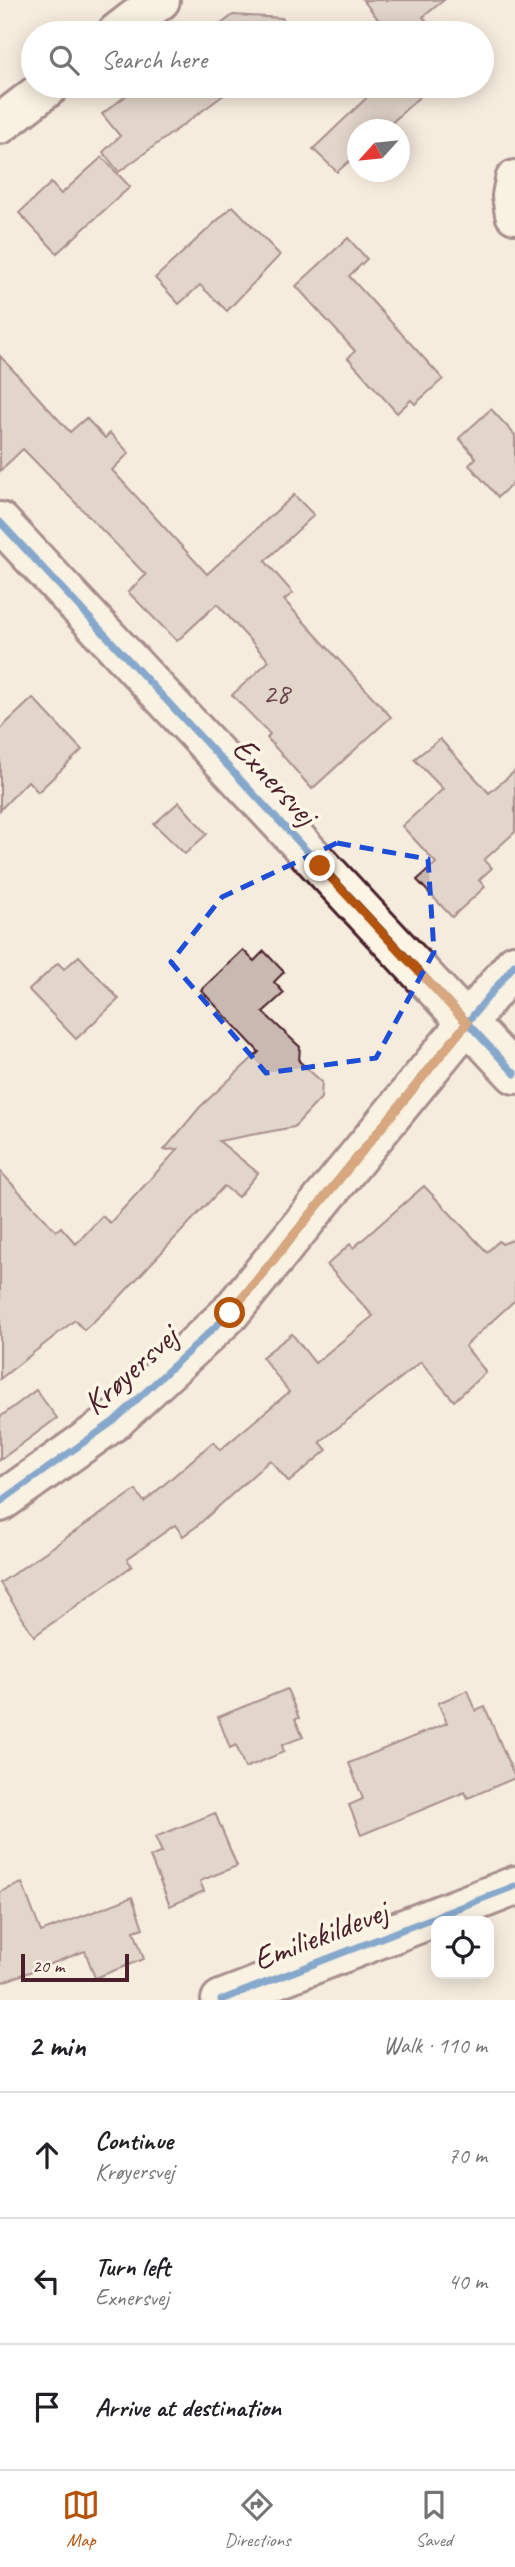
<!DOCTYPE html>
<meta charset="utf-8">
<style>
body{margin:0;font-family:Caveat,sans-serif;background:#f6f6f6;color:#202124}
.controls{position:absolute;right:21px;bottom:21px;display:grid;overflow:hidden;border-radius:14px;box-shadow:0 4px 18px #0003}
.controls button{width:63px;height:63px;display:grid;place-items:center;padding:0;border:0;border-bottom:2px solid #e0e0e0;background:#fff;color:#202124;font:35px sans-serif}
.compass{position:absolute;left:347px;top:119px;width:63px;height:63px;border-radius:50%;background:#fff;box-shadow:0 4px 18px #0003;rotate:243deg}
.scale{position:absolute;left:21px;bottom:18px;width:108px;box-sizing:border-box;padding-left:7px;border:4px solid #4a1f2b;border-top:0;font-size:19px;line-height:24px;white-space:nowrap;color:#4a1f2b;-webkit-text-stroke:5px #fcf5e5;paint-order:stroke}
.stop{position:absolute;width:21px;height:21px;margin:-16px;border:5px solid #b45309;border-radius:50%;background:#fff}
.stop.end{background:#b45309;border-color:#fff;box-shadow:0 2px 7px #0008}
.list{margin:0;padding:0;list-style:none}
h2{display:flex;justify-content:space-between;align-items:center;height:91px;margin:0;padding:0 28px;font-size:30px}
h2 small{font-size:23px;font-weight:400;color:#757577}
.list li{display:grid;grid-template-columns:46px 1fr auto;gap:21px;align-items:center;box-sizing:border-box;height:126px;padding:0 28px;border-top:2px solid #e0e0e0}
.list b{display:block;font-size:26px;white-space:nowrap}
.list p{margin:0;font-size:23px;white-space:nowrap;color:#757577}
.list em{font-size:23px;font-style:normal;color:#757577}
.icon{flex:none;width:38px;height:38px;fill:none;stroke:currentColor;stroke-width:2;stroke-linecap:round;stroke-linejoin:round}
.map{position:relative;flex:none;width:515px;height:2000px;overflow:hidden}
.search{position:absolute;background:#fff;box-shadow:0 4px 18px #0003;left:21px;right:21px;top:21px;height:77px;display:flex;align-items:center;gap:18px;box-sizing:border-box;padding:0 24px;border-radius:38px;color:#757577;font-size:26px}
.sheet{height:469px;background:#fff}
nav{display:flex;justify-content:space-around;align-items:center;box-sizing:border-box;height:98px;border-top:2px solid #e0e0e0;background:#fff;font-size:19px;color:#757577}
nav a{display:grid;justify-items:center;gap:4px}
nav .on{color:#b45309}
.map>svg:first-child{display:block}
.building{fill:#cab9b1;stroke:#4a1f2b;stroke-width:2}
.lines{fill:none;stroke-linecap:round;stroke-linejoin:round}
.minor-casing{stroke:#4a1f2b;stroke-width:44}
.minor{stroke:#fcf5e5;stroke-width:38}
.cycleway-casing{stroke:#fcf5e5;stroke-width:11}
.cycleway{stroke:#0057b8;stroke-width:7}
.route{stroke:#b45309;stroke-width:9}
.marked{fill:none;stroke:#1d4ed8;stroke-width:5;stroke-dasharray:14 9;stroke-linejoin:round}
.labels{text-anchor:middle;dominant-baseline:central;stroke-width:7;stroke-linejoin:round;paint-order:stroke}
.number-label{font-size:30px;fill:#6a464c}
.street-label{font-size:33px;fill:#4a1f2b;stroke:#fcf5e5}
</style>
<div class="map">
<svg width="515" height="2000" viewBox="0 0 515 2000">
<rect width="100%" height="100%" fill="#f5ecde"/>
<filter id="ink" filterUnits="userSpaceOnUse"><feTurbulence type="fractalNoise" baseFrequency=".0143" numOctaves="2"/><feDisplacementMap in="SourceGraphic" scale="14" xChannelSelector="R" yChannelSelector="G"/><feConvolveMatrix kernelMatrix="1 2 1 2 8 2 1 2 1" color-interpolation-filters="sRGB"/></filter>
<g filter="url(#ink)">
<g class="building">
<path d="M363,0H444L423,17L428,23L413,33H389Z"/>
<path d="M233,15L282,18L294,33H209Z"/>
<path d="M139,86H236L119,172L103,152L120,136L102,114Z"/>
<path d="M379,86H431L384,130H358V159L353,158L337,172L313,149Z"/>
<path d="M102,157L130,187L57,253L19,213L51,183L61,194Z"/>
<path d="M233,206L280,255L227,311L200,285L179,304L155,278Z"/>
<path d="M348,238L367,259L349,276L443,379L415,404L411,400L397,413L348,358L355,351L296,286Z"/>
<path d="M0,356L70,432L86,418L105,438L110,433L129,453L112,470L207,574L294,495L314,515L265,561L293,593L284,600L391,717L312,789L267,738L270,734L232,695L269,661L217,604L177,641L128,592L146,575L23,449L0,471Z"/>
<path d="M491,409L515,435V481L498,497L469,465L476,458L459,438Z"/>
<path d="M33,698L82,750L38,792L28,781L0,810V729Z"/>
<path d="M440,739L489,793L515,771V832L484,860L492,868L479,880L485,887L452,917L417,880L436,863L402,826L443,789L414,759Z"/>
<path d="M179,802L207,834L185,854L154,824Z"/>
<path d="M243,950L254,961L264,951L284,972L274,982L284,993L263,1012L300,1047L299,1061L322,1082L321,1098L294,1127L219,1141L258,1173L238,1197L224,1186L116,1301L84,1330L75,1320L0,1379V1171L56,1231L61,1227L76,1244L102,1216L110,1223L178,1149L164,1150L200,1107L259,1052L201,990Z"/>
<path d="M79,956L119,999L76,1039L29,990L58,963L64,969Z"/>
<path d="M424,1186L487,1252L499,1241L502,1244L515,1239V1300L465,1346L486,1372L454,1401L421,1362L320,1442L327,1450L289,1482L270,1460L197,1526L183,1536L175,1525L127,1559L132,1566L34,1636L0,1583L136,1490L144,1502L213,1442L220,1450L289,1392L262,1357L292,1334L315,1363L373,1316L327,1265L350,1244L353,1248Z"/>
<path d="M36,1390L57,1418L0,1460V1417Z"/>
<path d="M287,1689L299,1718L295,1719L303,1737L282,1745L284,1752L245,1768L236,1745L230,1748L218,1717Z"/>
<path d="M468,1690L476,1711L485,1707L515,1778L468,1798L465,1792L361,1835L349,1805L363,1799L349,1763L447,1723L438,1703Z"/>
<path d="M215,1813L237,1866L200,1881L204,1891L170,1906L150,1857L162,1852L155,1837Z"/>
<path d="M22,1883L41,1932L132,1897L143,1928L134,1931L144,1959L95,1978L85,1951L0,1983V1892Z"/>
</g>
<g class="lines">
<g class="minor-casing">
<g id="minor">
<path d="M117,33L160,0"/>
<path d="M0,124L49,86"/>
<path d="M515,180L512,196L515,214"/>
<path d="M0,522L515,1074"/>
<path d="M0,1502L114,1421L230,1313L515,964"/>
<path d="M221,2000L515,1886"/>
</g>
</g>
<use href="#minor" class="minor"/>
<g class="cycleway-casing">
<g id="cycleway">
<path d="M0,522L515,1074"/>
<path d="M0,1502L114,1421L230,1313L515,964"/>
<path d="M221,2000L515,1886"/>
</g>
</g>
<use href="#cycleway" class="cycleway"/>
</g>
</g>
<g class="lines" filter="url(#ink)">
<path class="route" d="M230,1313L467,1023L320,866"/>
</g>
<path d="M0 0H515V2000H0ZM337,843L428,859L434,952L376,1058L266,1073L171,962L222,897Z" fill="#f5ecde" fill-opacity=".55" fill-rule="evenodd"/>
<path class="marked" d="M337,843L428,859L434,952L376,1058L266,1073L171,962L222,897Z"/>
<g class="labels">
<g class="number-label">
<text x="276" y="693">28</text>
</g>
<g class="street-label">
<text transform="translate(275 781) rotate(47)">Exnersvej</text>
<text transform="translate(130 1370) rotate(-42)">Krøyersvej</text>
<text transform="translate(320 1935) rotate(-21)">Emiliekildevej</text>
</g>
</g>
</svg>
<div class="controls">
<button><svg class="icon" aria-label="locate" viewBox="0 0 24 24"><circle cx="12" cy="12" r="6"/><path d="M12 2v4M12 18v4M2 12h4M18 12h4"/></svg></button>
</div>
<svg class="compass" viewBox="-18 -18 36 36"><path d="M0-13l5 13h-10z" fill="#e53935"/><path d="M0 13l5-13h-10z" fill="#757577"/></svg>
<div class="scale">20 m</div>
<div class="stop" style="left:230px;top:1313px"></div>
<div class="stop end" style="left:320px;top:866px"></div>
<div class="search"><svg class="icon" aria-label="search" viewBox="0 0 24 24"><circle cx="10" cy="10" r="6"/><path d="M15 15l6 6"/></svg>Search here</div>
</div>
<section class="sheet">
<h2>2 min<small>Walk · 110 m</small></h2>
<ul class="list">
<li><svg class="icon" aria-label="ahead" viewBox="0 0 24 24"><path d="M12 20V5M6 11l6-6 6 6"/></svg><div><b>Continue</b><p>Krøyersvej</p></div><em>70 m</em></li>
<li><svg class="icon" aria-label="left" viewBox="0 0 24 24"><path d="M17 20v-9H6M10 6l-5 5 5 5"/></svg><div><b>Turn left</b><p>Exnersvej</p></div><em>40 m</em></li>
<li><svg class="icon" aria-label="arrive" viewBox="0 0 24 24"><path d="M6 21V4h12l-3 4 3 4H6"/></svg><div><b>Arrive at destination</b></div></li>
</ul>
</section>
<nav>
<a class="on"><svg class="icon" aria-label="map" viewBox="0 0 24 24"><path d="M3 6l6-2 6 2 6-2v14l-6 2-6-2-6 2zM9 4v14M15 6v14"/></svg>Map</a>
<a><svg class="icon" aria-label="directions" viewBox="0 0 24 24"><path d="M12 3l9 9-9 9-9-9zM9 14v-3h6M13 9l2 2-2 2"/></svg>Directions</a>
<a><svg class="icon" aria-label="saved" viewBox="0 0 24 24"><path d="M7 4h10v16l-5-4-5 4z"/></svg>Saved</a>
</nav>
